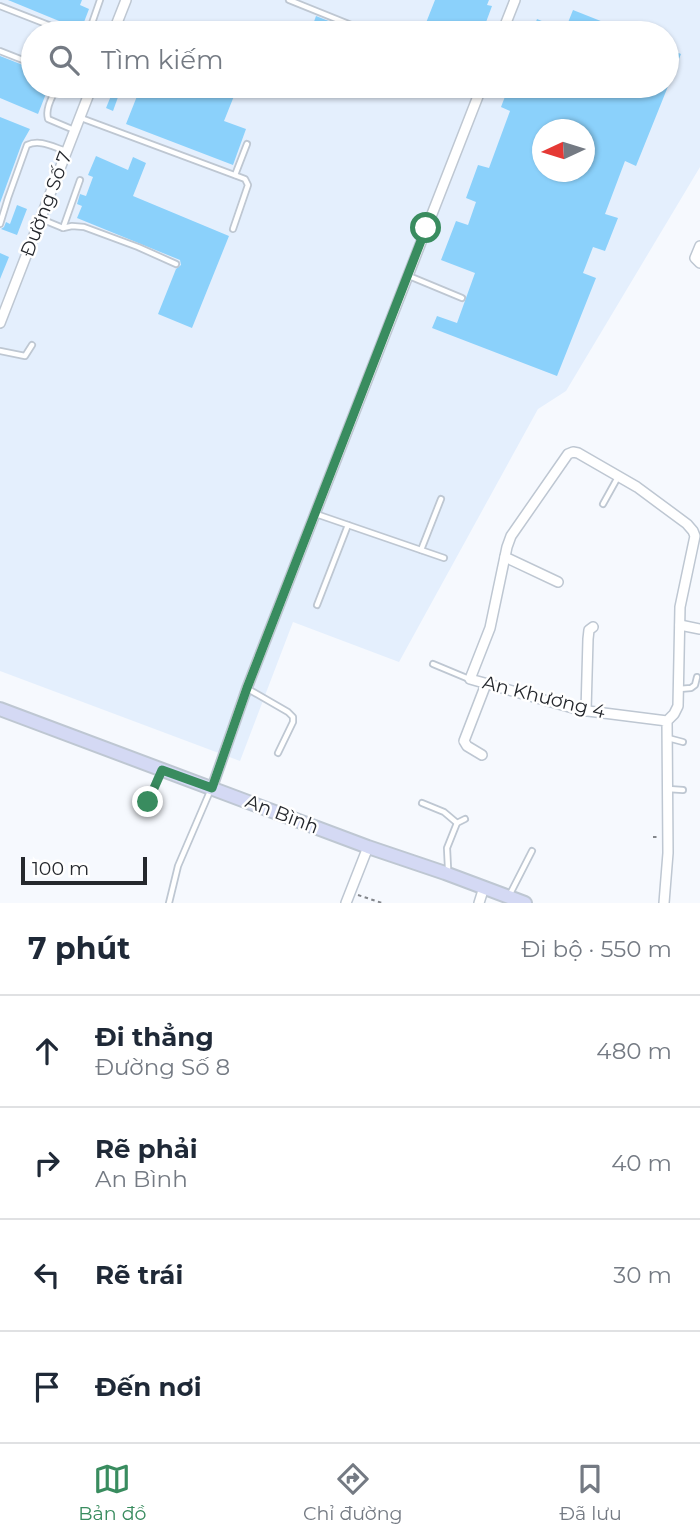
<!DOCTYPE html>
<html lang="vi">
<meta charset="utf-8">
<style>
body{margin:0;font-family:Montserrat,sans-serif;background:#f2f2f3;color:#1f2937}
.compass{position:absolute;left:532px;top:119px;width:63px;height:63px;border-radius:50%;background:#fff;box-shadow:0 2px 5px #0004;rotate:266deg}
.scale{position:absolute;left:21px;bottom:18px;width:126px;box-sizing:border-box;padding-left:7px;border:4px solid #25282d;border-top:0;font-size:19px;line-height:24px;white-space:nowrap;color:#25282d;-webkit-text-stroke:5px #fff;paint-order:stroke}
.stop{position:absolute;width:21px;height:21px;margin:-16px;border:5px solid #398c5f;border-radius:50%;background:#fff}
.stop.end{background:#398c5f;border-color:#fff;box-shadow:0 2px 7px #0008}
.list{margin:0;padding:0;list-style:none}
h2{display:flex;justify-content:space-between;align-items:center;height:91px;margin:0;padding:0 28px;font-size:30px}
h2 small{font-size:23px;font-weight:400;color:#747a83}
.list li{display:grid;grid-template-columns:46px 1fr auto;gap:21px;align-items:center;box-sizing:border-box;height:112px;padding:0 28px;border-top:2px solid #e0e1e3}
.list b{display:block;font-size:26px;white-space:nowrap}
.list p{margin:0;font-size:23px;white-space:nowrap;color:#747a83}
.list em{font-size:23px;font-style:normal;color:#747a83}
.icon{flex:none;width:38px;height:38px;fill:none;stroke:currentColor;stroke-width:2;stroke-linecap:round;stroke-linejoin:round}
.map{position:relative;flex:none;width:700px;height:903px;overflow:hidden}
.search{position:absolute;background:#fff;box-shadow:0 2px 5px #0004;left:21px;right:21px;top:21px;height:77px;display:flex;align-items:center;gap:18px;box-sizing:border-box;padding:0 24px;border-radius:38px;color:#747a83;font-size:26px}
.sheet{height:539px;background:#fff}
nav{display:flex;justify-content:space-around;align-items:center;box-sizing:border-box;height:98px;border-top:2px solid #e0e1e3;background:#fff;font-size:19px;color:#747a83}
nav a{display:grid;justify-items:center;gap:4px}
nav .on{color:#398c5f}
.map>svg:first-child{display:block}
.built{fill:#e4effd;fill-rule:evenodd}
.building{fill:#8bd1fb;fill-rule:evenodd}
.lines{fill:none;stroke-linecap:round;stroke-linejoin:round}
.lane-casing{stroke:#bec7d2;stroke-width:8}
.street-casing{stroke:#bec7d2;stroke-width:12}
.secondary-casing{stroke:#bec7d2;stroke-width:16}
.path{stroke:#83868b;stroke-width:2;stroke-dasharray:3.5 3.5;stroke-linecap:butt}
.lane{stroke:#fff;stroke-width:4.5}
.street{stroke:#fff;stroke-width:9}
.secondary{stroke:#d4d9f4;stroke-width:12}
.route{stroke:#398c5f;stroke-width:9}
.labels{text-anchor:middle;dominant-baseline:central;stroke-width:5;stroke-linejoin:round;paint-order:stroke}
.street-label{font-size:19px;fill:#25282d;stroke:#fff}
</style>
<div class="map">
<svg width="700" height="903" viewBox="0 0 700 903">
<rect width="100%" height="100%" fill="#f6f9fe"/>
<path class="built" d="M0,0H700V167L566,391L538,409L399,662L293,622L240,761L0,671ZM33,33H667V86H33ZM542,130H584V172H542Z"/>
<g class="building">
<path d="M8,0H82L80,5L89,9L81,30Z"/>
<path d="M435,0H489L487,5L492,6L482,33H422Z"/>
<path d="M573,10L631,33H532L537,19L561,29L564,24L567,25Z"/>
<path d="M316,16L359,33H310Z"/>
<path d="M667,48L681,54L636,166L625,161L605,214L618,218L605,251L593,247L583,273L596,278L557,376L432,328L437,316L457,323L475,273L441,260L456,221L468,225L476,202L466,198L478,165L489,168L510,111L501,107L509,86H667ZM542,130H584V172H542Z"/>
<path d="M0,56L33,69V86H49L38,114L0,98Z"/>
<path d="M115,86H122L113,111L106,108Z"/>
<path d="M141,86H238L224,121L246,129L233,165L126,124Z"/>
<path d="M0,117L30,129L22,143L0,203Z"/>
<path d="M96,156L128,170L133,157L146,163L133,196L229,236L192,328L158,314L176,269L181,265L180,260L77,218L82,206L77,204L80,194L86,196L93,177L88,175Z"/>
<path d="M17,205L27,209L17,235L1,229L4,227L6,222L10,224Z"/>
<path d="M0,253L9,257L0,279Z"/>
</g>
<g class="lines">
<g class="lane-casing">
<g id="lane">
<path d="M289,0L371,33"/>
<path d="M0,6L69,33"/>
<path d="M91,26L100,0"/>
<path d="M87,33L91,26L107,33"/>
<path d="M0,51L33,64"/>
<path d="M57,86C53,96 45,108 48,119L74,130"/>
<path d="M81,118L245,179L248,185L233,229"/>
<path d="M235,175L247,144"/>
<path d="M41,219L63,228L72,226L84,227L138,247L176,264"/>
<path d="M0,224L8,198L27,145C40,139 53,147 66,151"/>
<path d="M63,228L80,180"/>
<path d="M409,276L462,298"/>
<path d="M0,351L25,356L32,345"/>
<path d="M603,504L618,477"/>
<path d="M316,514L444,558"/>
<path d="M421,550L441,499"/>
<path d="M317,605L348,525"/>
<path d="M433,664L469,679"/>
<path d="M248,689L288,712L293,717V722L278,753"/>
<path d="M679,689L691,688L695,685L697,677"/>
<path d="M668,738L683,742"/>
<path d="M668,789L683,790"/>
<path d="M148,802L161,770"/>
<path d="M422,803L444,812L457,823"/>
<path d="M446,872L448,868L447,848L457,823L465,819"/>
<path d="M509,896L532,851"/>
<path d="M169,903L178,866L211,789"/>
</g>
</g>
<g class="street-casing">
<g id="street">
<path d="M113,33L126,0"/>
<path d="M502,33L515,0"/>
<path d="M700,246L695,258L700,263"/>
<path d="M0,323L92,86"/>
<path d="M505,557L558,582"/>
<path d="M680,625L700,629"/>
<path d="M586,711L588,639L589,630L593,627"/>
<path d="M482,755L467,746L464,741L486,684"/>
<path d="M212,788L247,688L482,86"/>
<path d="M346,903L368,847"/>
<path d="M479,903L484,887"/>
<path d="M664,903L668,853L667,721L674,714L678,706L680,607L695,536L693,531L687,524L637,487L578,453L573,452L568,454L511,536L507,547L490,628L470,679L580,710L667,721"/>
</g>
</g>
<g class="secondary-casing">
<path id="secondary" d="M0,709L368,847L445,873L525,903"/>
</g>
<g class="path">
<path d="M653,837H660"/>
<path d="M358,895L382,903"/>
</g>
<use href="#lane" class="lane"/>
<use href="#street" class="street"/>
<use href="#secondary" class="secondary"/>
</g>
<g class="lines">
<path class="route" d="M148,802L162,770L212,788L247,688L426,228"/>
</g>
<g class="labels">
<g class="street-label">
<text transform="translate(46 204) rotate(-69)">Đường Số 7</text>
<text transform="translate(544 697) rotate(14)">An Khương 4</text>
<text transform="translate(282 814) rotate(21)">An Bình</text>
</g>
</g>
</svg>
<svg class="compass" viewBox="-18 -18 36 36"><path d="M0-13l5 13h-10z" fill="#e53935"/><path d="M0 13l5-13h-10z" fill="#747a83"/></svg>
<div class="scale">100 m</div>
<div class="stop" style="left:426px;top:228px"></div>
<div class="stop end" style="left:148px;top:802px"></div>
<div class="search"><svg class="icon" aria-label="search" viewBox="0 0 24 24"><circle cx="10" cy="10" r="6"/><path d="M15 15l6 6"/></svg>Tìm kiếm</div>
</div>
<section class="sheet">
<h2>7 phút<small>Đi bộ · 550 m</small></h2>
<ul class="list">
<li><svg class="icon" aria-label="ahead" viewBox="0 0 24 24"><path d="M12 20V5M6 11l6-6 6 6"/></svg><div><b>Đi thẳng</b><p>Đường Số 8</p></div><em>480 m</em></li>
<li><svg class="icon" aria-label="right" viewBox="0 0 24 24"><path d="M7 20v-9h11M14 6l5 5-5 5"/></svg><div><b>Rẽ phải</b><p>An Bình</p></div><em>40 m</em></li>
<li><svg class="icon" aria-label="left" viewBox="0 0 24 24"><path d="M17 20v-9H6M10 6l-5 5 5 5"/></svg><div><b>Rẽ trái</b></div><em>30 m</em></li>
<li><svg class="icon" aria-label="arrive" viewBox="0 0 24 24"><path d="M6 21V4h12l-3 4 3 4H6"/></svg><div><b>Đến nơi</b></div></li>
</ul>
</section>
<nav>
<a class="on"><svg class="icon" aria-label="map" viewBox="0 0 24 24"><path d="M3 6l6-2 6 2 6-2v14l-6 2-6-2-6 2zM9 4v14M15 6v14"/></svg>Bản đồ</a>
<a><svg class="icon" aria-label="directions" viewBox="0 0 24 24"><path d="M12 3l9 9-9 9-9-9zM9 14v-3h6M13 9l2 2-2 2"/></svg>Chỉ đường</a>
<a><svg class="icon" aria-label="saved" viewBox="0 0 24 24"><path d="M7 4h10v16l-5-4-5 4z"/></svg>Đã lưu</a>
</nav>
